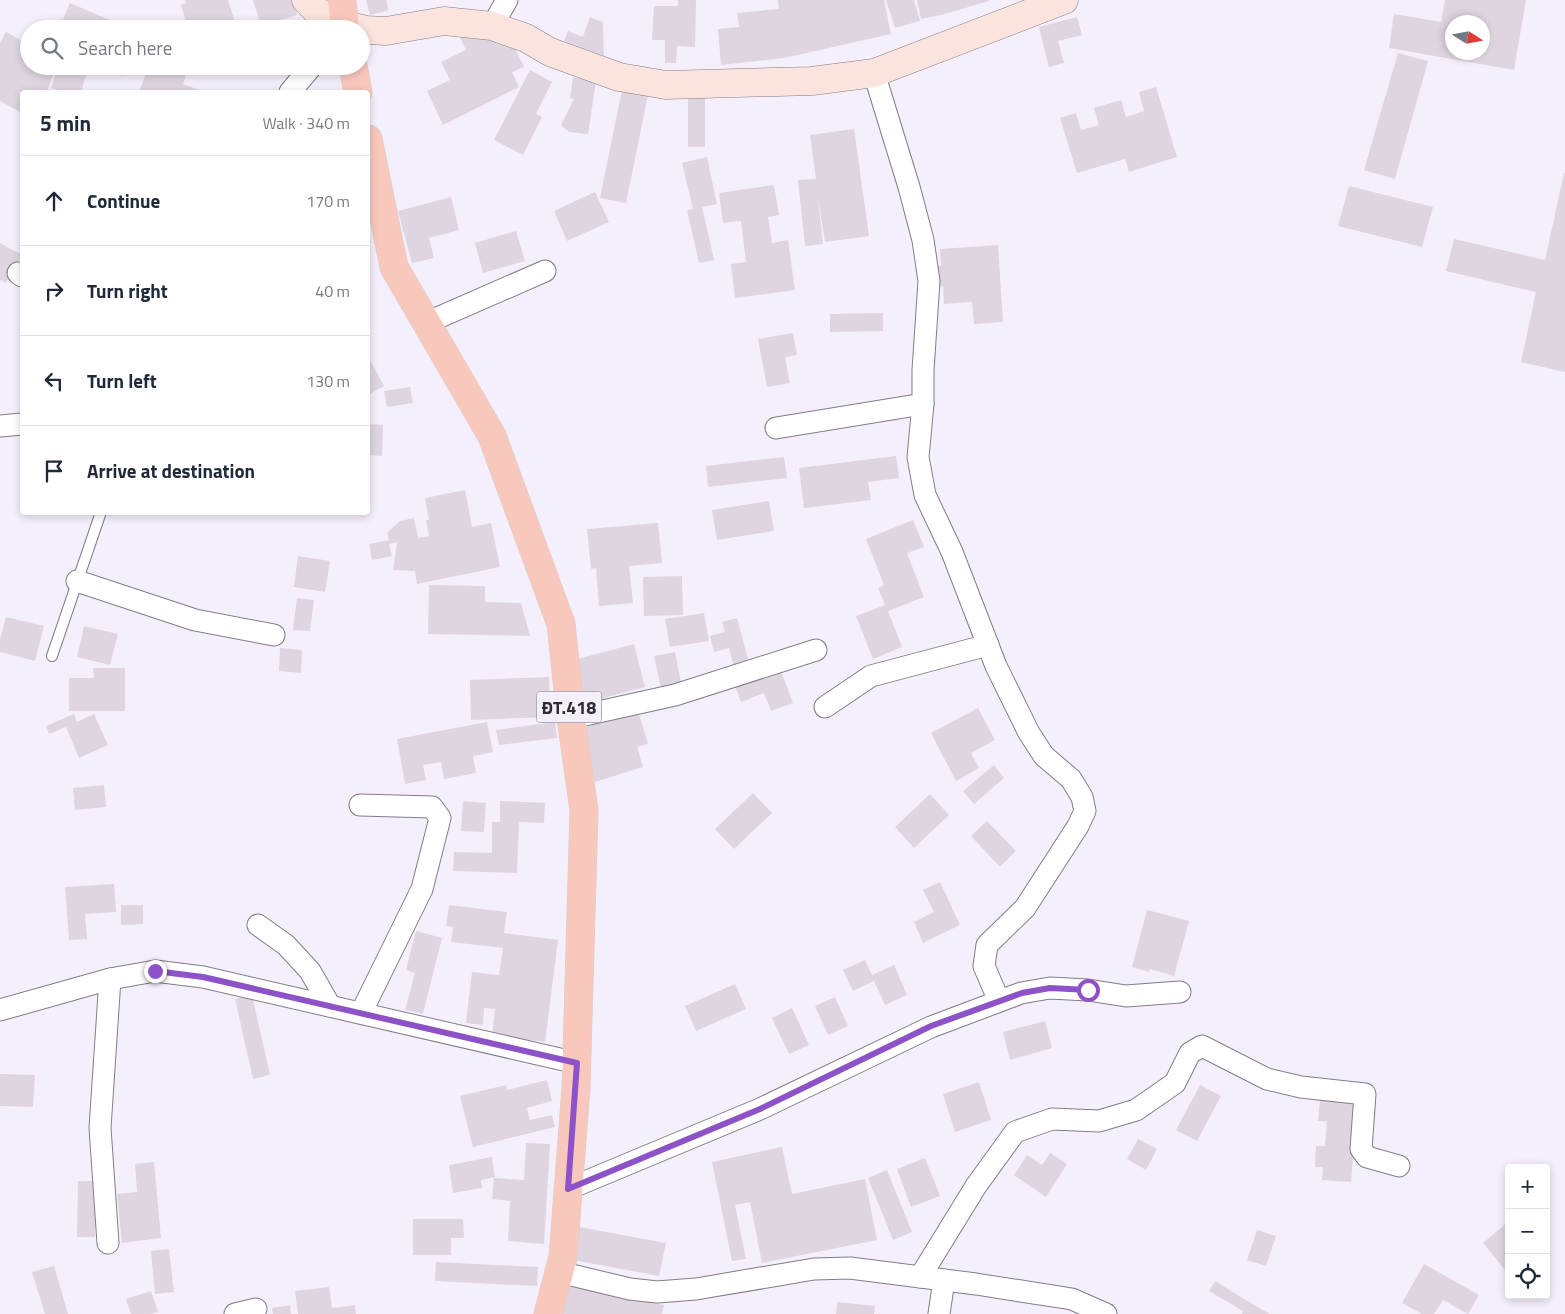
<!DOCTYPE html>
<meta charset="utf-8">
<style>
body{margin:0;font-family:"Titillium Web",sans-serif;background:#f2f2f3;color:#1f2937}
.controls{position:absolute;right:15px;bottom:15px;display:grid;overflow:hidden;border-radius:5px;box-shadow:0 2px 8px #0003}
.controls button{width:45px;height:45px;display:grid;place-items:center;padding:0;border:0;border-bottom:1px solid #e0e1e3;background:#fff;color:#1f2937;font:25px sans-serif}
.compass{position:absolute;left:1445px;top:15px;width:45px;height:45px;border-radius:50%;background:#fff;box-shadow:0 2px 8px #0003;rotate:101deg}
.stop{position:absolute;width:15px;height:15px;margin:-11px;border:4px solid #8e52c8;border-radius:50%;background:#fff}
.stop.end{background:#8e52c8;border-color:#fff;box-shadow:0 1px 5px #0008}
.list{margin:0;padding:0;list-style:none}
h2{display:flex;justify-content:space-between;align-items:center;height:65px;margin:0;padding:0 20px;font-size:21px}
h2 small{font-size:16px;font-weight:400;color:#747a83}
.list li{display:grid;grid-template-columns:32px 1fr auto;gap:15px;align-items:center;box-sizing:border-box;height:90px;padding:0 20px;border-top:1px solid #e0e1e3}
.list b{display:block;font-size:19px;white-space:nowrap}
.list em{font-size:16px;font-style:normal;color:#747a83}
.icon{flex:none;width:28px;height:28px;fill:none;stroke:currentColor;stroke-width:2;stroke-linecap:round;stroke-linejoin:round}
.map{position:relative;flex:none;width:1565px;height:1314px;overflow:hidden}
.search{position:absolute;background:#fff;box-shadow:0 2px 8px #0003;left:20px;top:20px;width:350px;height:55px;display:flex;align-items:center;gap:12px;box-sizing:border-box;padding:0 18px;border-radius:28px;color:#747a83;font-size:19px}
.panel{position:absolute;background:#fff;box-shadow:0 2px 8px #0003;left:20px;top:90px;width:350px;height:425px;border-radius:5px}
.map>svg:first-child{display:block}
.building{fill:#ded5e1;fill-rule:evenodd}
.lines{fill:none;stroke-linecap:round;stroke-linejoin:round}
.lane-casing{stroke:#827c88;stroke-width:12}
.street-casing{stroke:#827c88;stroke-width:23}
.secondary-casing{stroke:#827c88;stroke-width:29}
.primary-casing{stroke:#d1d1d2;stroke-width:29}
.lane{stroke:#fff;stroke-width:10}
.street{stroke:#fff;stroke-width:21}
.secondary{stroke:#fbe4de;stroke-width:28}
.primary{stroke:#f8c8bd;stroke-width:28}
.route{stroke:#8e52c8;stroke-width:6}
.labels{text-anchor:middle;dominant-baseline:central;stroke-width:5;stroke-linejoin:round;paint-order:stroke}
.shield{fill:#f5effc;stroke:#6a666f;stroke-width:1}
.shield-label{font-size:18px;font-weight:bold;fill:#2f2c32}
</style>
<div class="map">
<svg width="1565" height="1314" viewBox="0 0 1565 1314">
<rect width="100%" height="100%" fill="#f5effc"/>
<g class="building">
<path d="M185,0H228L237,29H188L181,5L186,3Z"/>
<path d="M253,0H293L297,15L261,26Z"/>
<path d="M366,0H386L389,10L370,15Z"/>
<path d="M678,0H696L695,47L677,46L676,63H665V40H652L654,6H678Z"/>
<path d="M778,0H884L891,34L784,58L721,65L718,29L739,27L737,13L779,9Z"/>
<path d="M886,0H914L920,21L895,28Z"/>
<path d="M917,0H989V1L945,14L921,19Z"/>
<path d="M1445,0H1526L1514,70L1389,48L1394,14L1441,22ZM1452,22H1482V52H1452Z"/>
<path d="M70,3L131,29H59Z"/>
<path d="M590,17L603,22L604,56L564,41L568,31L583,37Z"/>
<path d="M1077,17L1082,35L1058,41L1064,63L1049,67L1039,27Z"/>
<path d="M457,31L510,38L524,67L512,72L519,87L443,125L427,91L450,80L441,62L466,50Z"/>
<path d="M6,32L29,44V66H56L47,92H22V113L0,101V43Z"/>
<path d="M1398,53L1428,61L1395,179L1364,170Z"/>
<path d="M58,66H89L81,92H65L51,88Z"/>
<path d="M105,66H125L121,76L103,69Z"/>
<path d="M149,66H189L183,84L205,92H139Z"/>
<path d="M530,70L552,82L536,114L542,117L523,155L494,140Z"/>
<path d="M573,77L596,81L588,134L569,132L561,125L574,99L570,98Z"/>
<path d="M623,85L649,90L626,203L600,198Z"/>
<path d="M1156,87L1177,157L1129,172L1125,159L1077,173L1060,118L1076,113L1081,130L1099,125L1094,108L1121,100L1126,117L1144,111L1139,92Z"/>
<rect x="688" y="88" width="17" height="59"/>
<path d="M854,129L869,236L825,242L818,198L823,244L805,246L798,180L816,179L810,135Z"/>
<path d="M707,157L717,204L702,207L714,260L699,263L687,210L693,209L682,163Z"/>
<path d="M1564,173L1565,174V372L1521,362L1536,292L1446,271L1454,239L1545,260Z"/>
<path d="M774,185L779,215L768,217L772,243L788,240L795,290L735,298L731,264L746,262L741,221L723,223L719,193Z"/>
<path d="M1349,186L1433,207L1422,247L1338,226Z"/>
<path d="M595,192L609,222L567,241L554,211Z"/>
<path d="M451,197L459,230L429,238L434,258L412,263L398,211Z"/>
<path d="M516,231L525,261L483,273L475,243Z"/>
<path d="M0,243L22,255L6,283L0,280Z"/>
<path d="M998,245L1003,322L974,324L972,302L944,304L943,286L934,287L933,266H941L940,249Z"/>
<path d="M883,313V331L830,332V314Z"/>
<path d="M793,333L797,355L785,357L790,383L767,387L758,339Z"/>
<path d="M369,358L384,386L368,395V359Z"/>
<path d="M410,387L413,403L387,407L384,391Z"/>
<path d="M368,424L383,425L382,456L368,455Z"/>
<path d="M896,456L899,478L868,482L871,500L804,508L799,468Z"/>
<path d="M784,457L787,478L708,487L706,466Z"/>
<path d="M465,490L472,527L491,523L500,567L417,584L415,571L393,570L397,542L389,544L392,556L372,560L369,544L389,540L387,533L400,521L414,518L418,538L429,536L426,520H429L425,498Z"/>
<path d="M769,501L774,531L717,540L712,510Z"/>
<path d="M913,520L924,547L907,553L924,597L888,611L902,647L873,659L856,616L885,605L878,588L884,585L866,539Z"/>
<path d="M658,523L662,563L629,566L633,603L599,606L596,568L591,569L587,529Z"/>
<path d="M298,556L330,561L325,592L294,587Z"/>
<path d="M682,576L683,615L644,616L643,577Z"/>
<path d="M429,585L485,586V602L521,603L530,636L428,634Z"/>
<path d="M297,598L314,600L310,631L293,630Z"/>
<path d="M704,613L709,641L670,647L665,619Z"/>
<path d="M6,617L44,626L35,661L0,652V640Z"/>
<path d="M737,618L749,663L734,667L729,648L714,652L710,636L725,632L722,622Z"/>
<path d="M84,626L118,634L110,665L77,657Z"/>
<path d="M634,644L645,687L603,698L605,705L583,711L570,661Z"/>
<path d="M280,648L302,650L301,673L279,671Z"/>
<path d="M675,652L682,687L662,692L654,656Z"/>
<path d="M779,666L793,703L771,711L764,693L741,702L734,683Z"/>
<path d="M93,668H125V711H69V678H94Z"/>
<path d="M549,677L551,717L471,720L470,680Z"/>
<path d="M978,708L995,740L971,753L979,768L956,781L931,733Z"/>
<path d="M638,711L648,744L637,747L643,767L595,782L579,729Z"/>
<path d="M74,714L77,722L94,714L108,745L79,758L66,727L49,734L46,726Z"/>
<path d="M487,722L493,752L473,756L476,773L444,779L441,762L423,765L426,780L405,784L397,739Z"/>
<path d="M555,722L557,738L499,745L496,730Z"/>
<path d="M994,765L1004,778L974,804L963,791Z"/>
<path d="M104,785L106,807L75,810L73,788Z"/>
<path d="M753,793L772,813L734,849L715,829Z"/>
<path d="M930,794L949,815L914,848L895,827Z"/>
<path d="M463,801L486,803L484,832L461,831Z"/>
<path d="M500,801L545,803L544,823L519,822L517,873L453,871L454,852L492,853V822H500Z"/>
<path d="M987,821L1016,851L1000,867L971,836Z"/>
<path d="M940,882L960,925L923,943L914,922L934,912L923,890Z"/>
<path d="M114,884L116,912L85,914L87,939L69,940L65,887Z"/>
<path d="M121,905H143V924L121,925Z"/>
<path d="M449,905L507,912L504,933L558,940L545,1042L492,1036L495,1009L484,1008L483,1025L466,1023L472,972L499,975L503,948L451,942L453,927L446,926Z"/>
<path d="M1147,910L1189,921L1174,976L1150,969L1149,972L1132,967Z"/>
<path d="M416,931L442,938L423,1014L405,1010L415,973L406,970Z"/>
<path d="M865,960L872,975L894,965L907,995L885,1005L874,981L853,991L843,970Z"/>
<path d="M735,984L746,1009L696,1031L685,1006Z"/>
<path d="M252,995L270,1075L253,1079L235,999Z"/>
<path d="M835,997L848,1026L828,1035L815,1006Z"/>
<path d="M792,1008L809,1045L789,1054L772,1018Z"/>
<path d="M1045,1021L1052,1048L1010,1060L1003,1032Z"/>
<path d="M0,1074L35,1075L33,1107L0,1106Z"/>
<path d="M547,1080L552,1101L527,1108L530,1120L552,1115L555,1127L473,1147L460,1096L506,1085L507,1090Z"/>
<path d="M979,1082L991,1120L955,1132L943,1094Z"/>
<path d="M1200,1085L1221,1096L1197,1141L1176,1130Z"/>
<path d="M1320,1100L1357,1104L1351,1182L1322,1180L1323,1167H1315L1316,1146H1325L1327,1121H1318Z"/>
<path d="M1138,1139L1157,1149L1146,1170L1127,1159Z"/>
<path d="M526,1143L550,1144L544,1244L508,1241L510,1201L492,1199L494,1178L524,1180Z"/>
<path d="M782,1147L792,1194L865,1179L877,1240L762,1263L750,1202L735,1205L746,1259L732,1261L712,1162Z"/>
<path d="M1050,1153L1067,1164L1046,1197L1014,1175L1027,1155L1042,1165Z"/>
<path d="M492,1157L495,1177L481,1180L482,1188L453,1193L449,1165Z"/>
<path d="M925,1158L940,1196L911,1207L897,1169Z"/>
<path d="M154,1162L161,1238L122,1243L117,1194L137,1192L135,1164Z"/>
<path d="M887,1170L912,1232L893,1240L868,1178Z"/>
<path d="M78,1181H95V1237H77Z"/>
<path d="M413,1219H463L464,1238H451V1255H413Z"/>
<path d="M1509,1221V1267L1505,1270L1483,1243Z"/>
<path d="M579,1227L666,1243L659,1276L573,1260Z"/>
<path d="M1257,1230L1276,1236L1266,1266L1247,1260Z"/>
<path d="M169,1249L174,1292L155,1294L151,1251Z"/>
<path d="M436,1262L538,1267L537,1286L435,1281Z"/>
<path d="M1424,1264L1479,1295L1468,1314L1443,1300L1434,1314H1422L1402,1303Z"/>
<path d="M54,1266L68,1314H45L32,1272Z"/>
<path d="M1215,1281L1249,1302L1270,1314H1242L1243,1311L1209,1291Z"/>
<path d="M566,1286L664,1305L662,1314H561Z"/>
<path d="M329,1287L332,1308L355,1305L356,1314H298L295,1291Z"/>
<path d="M151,1291L158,1312L151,1314H131L126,1299Z"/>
<path d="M837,1302L875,1306L874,1314H836Z"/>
<path d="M290,1305L291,1314H273L272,1308Z"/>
</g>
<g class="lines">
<g class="lane-casing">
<path id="lane" d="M52,656L101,512"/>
</g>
<g class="street-casing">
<g id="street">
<path d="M492,26L507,0"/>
<path d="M874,73L909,187L923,240L929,281L923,370V404L918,457L925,495L952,552L996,666L1029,733L1044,756L1071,779L1082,797L1085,811L1078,826L1025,908L987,945L984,966L999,1001"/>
<path d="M290,92L312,66"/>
<path d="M18,273L22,276"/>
<path d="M426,323L545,271"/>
<path d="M0,426L22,424"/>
<path d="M776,428L923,404"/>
<path d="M77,581L195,620L274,635"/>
<path d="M825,707L871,676L988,645"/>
<path d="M571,718L675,695L816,650"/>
<path d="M360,805L432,807L440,818L422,889L361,1013"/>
<path d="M258,925L286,945L310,971L330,1006"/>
<path d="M0,1010L110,979L155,971L203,977L577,1063"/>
<path d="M568,1189L760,1109L931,1027L1021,993L1050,988L1088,990L1126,996L1180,992"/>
<path d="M108,1243L100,1128L110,979"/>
<path d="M559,1272L630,1289L657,1292L696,1289L814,1269L850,1268L976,1284L1072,1299L1106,1314"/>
<path d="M920,1277L976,1186L1015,1132L1052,1119L1099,1121L1136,1110L1175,1083L1190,1053L1202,1046L1267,1079L1301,1087L1365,1094L1361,1149L1367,1157L1399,1166"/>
<path d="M235,1314L256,1309"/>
<path d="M939,1314L944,1280"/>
</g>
</g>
<g class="secondary-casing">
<path id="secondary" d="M306,0L318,12L344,25L366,30L386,31L444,21L492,26L526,38L550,52L619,77L666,85L812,81L874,73L1064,0"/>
</g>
<g class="primary-casing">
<g id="primary">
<path d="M342,0L345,29"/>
<path d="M353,66L358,92"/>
<path d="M368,139L394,267L492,436L561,624L571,718L584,810L576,1088L563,1257L548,1314"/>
</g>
</g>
<use href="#lane" class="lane"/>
<use href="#street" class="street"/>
<use href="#secondary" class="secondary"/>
<use href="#primary" class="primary"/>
</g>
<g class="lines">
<path class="route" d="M155,971L203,977L577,1063L568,1189L760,1109L931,1026L1022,993L1050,988L1088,990"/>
</g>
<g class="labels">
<rect class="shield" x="536.5" y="691.5" width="65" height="31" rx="4"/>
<g class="shield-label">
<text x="569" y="707">ĐT.418</text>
</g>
</g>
</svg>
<div class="controls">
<button>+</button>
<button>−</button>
<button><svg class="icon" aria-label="locate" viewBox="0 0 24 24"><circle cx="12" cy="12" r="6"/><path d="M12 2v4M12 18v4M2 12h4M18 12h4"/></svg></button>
</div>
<svg class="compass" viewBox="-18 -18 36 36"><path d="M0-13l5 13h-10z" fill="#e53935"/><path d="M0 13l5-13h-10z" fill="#747a83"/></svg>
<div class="stop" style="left:1088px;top:990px"></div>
<div class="stop end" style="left:155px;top:971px"></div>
<div class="search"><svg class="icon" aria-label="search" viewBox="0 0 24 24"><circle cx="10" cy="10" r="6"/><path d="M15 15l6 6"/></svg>Search here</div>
<section class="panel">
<h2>5 min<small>Walk · 340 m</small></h2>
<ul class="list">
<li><svg class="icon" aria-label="ahead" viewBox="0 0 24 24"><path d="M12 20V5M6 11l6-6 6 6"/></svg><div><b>Continue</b></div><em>170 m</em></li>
<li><svg class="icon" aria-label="right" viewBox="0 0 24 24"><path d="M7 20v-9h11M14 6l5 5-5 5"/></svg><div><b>Turn right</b></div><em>40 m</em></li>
<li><svg class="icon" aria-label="left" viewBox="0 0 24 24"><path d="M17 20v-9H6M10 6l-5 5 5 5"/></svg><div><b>Turn left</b></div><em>130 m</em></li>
<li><svg class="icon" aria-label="arrive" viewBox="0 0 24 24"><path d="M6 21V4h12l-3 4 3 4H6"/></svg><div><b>Arrive at destination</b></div></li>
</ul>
</section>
</div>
